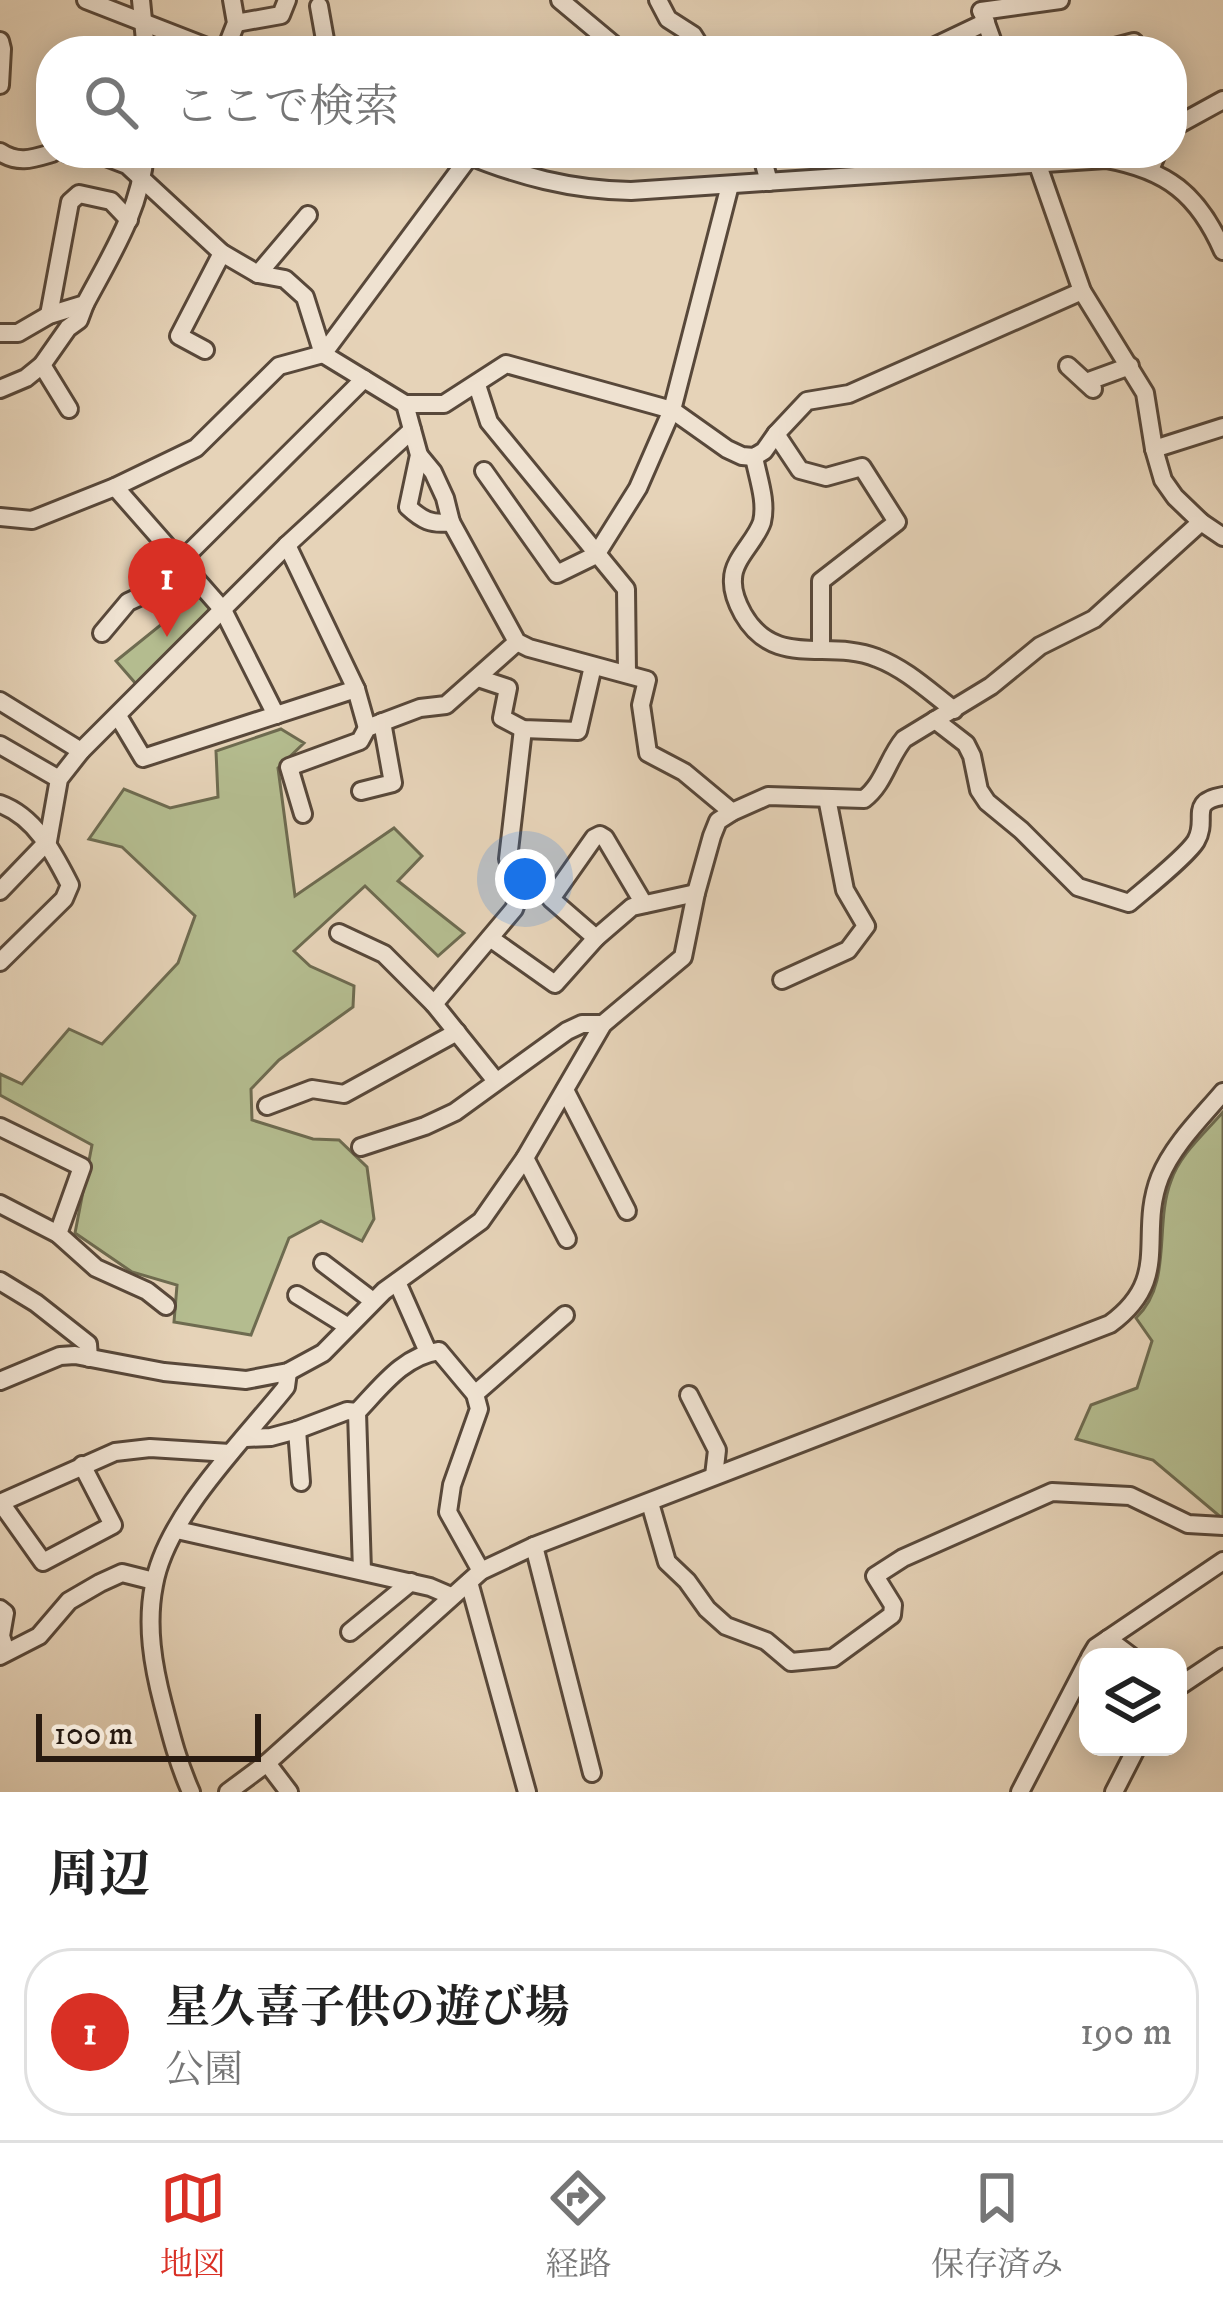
<!DOCTYPE html>
<html lang="ja">
<meta charset="utf-8">
<style>
body{margin:0;font-family:"IM FELL DW Pica","Noto Serif JP",serif;background:#f6f6f6;color:#222}
.controls{position:absolute;right:36px;bottom:36px;display:grid;overflow:hidden;border-radius:24px;box-shadow:0 6px 30px #0003}
.controls button{width:108px;height:108px;display:grid;place-items:center;padding:0;border:0;border-bottom:3px solid #e0e0e0;background:#fff;color:#222;font:60px sans-serif}
.scale{position:absolute;left:36px;bottom:30px;width:225px;box-sizing:border-box;padding-left:12px;border:6px solid #281a10;border-top:0;font-size:33px;line-height:42px;white-space:nowrap;color:#281a10;-webkit-text-stroke:9px #efe2d1;paint-order:stroke}
.you{position:absolute;left:525px;top:879px;width:42px;height:42px;margin:-30px;border:9px solid #fff;border-radius:50%;background:#1a73e8;box-shadow:0 0 0 18px #1a73e833}
.badge{display:grid;place-items:center;width:78px;height:78px;border-radius:50%;background:#d93025;color:#fff;font-size:39px;font-weight:700}
.pin{position:absolute;translate:-50% -99px;filter:drop-shadow(0 3px 6px #0008)}
.pin::after{content:'';position:absolute;top:63px;width:42px;height:36px;background:inherit;clip-path:polygon(0 0,100% 0,50% 100%)}
.list{margin:0;padding:0;list-style:none}
h2{display:flex;justify-content:space-between;align-items:center;height:156px;margin:0;padding:0 48px;font-size:51px}
h2 small{font-size:39px;font-weight:400;color:#767676}
.list li{display:grid;grid-template-columns:78px 1fr auto;gap:36px;align-items:center;box-sizing:border-box;height:168px;margin:0 24px 24px;padding:0 24px;border:3px solid #e0e0e0;border-radius:48px}
.list b{display:block;font-size:45px;white-space:nowrap}
.list p{margin:0;font-size:39px;white-space:nowrap;color:#767676}
.list em{font-size:39px;font-style:normal;color:#767676}
.icon{flex:none;width:66px;height:66px;fill:none;stroke:currentColor;stroke-width:2;stroke-linecap:round;stroke-linejoin:round}
.map{position:relative;flex:none;width:1223px;height:1792px;overflow:hidden}
.search{position:absolute;background:#fff;box-shadow:0 6px 30px #0003;left:36px;right:36px;top:36px;height:132px;display:flex;align-items:center;gap:30px;box-sizing:border-box;padding:0 42px;border-radius:48px;color:#767676;font-size:45px}
.sheet{height:348px;background:#fff}
nav{display:flex;justify-content:space-around;align-items:center;box-sizing:border-box;height:168px;border-top:3px solid #e0e0e0;background:#fff;font-size:33px;color:#767676}
nav a{display:grid;justify-items:center;gap:6px}
nav .on{color:#d93025}
.map>svg:first-child{display:block}
.green{fill:#b4bc8f;stroke:#6e6b50;stroke-width:3}
.lines{fill:none;stroke-linecap:round;stroke-linejoin:round}
.minor-casing{stroke:#58483a;stroke-width:22}
.minor{stroke:#efe2d1;stroke-width:16}
</style>
<div class="map">
<svg width="1223" height="1792" viewBox="0 0 1223 1792">
<rect width="100%" height="100%" fill="#e6d3b8"/>
<filter id="stains"><feTurbulence type="fractalNoise" baseFrequency=".00167" numOctaves="4"/><feColorMatrix values="0 0 0 0 .2 0 0 0 0 .09 0 0 0 0 .02 0 0 0 .5 -.17"/></filter>
<radialGradient id="worn" r=".72"><stop offset=".6" stop-color="#630" stop-opacity="0"/><stop offset="1" stop-color="#630" stop-opacity=".3"/></radialGradient>
<g class="green">
<path d="M199,594L214,613L137,685L116,661Z"/>
<path d="M281,729L304,743L278,768L295,896L394,828L422,856L398,881L464,933L438,956L365,886L294,951L310,966L354,986L353,1007L279,1060L251,1089L252,1120L313,1139L339,1140L367,1167L374,1219L362,1241L321,1221L289,1238L251,1335L174,1322L177,1285L132,1272L75,1233L92,1145L0,1095V1074L22,1084L69,1029L102,1044L178,963L195,916L122,847L89,839L124,789L170,808L218,797L216,751Z"/>
<path d="M1223,1112V1519L1153,1460L1076,1439L1091,1405L1137,1388L1152,1341L1136,1318C1173,1283 1154,1225 1171,1181C1180,1154 1205,1133 1223,1112Z"/>
</g>
<g class="lines">
<g class="minor-casing">
<g id="minor">
<path d="M86,0L217,51"/>
<path d="M141,0L146,51"/>
<path d="M560,0L621,51"/>
<path d="M658,0L668,19L693,35L703,51"/>
<path d="M319,6L327,51"/>
<path d="M981,11L1060,0"/>
<path d="M982,12L996,51"/>
<path d="M236,23L281,15L287,0"/>
<path d="M0,41L2,49L0,85"/>
<path d="M225,51L236,23L232,0"/>
<path d="M925,51L986,22"/>
<path d="M1100,51L1134,42L1137,51"/>
<path d="M1172,128L1223,100"/>
<path d="M0,152C18,164 32,159 52,153"/>
<path d="M67,153L106,157L127,165L222,253L258,274L285,279L305,297L323,354L405,404L419,455L408,507C422,520 431,525 451,522"/>
<path d="M463,153C518,176 571,190 631,191L1106,159C1167,170 1198,194 1223,251"/>
<path d="M761,153L769,182"/>
<path d="M1034,154L1082,291L1145,393L1154,449L1163,480L1175,497L1201,522L1223,537"/>
<path d="M1150,170L1157,153"/>
<path d="M258,274L308,215"/>
<path d="M49,315L70,202L79,194L111,201L129,220"/>
<path d="M0,333H18L49,315L85,304C111,255 141,209 145,153"/>
<path d="M205,350L179,336L222,253"/>
<path d="M42,365L69,409"/>
<path d="M1068,366L1093,389"/>
<path d="M1086,382L1130,366"/>
<path d="M477,385L489,422L626,589L627,673"/>
<path d="M0,389L26,378L42,365L68,328L79,320L85,304"/>
<path d="M405,404H444L506,364L672,410L727,449L742,456L754,457L764,451L776,434L807,401L849,394L1082,291"/>
<path d="M776,434L800,470L826,477L862,467L897,522L821,581V650"/>
<path d="M1154,449L1223,427"/>
<path d="M419,455L433,472L445,498L451,522L517,642L529,648L647,680L641,705L648,753L684,772L732,812"/>
<path d="M754,457C758,478 767,501 762,522C756,541 733,559 733,579C732,591 738,605 743,614C775,670 828,638 877,658C906,669 929,691 954,710"/>
<path d="M484,471L557,574L596,555L638,488L672,410L730,185"/>
<path d="M115,487L223,610L276,715"/>
<path d="M0,517L32,520L115,487L196,448L279,366L323,354L470,156"/>
<path d="M287,545L356,689L367,728"/>
<path d="M102,633L128,602L141,596L182,560L364,379"/>
<path d="M478,678L508,688L502,718L523,729L578,731L593,666"/>
<path d="M0,701L81,751"/>
<path d="M118,716L143,758L356,689"/>
<path d="M935,720L966,744L972,756L979,790L987,802L1021,830L1078,887L1129,903C1144,890 1187,856 1196,841C1209,819 1187,802 1223,796"/>
<path d="M0,745L59,779"/>
<path d="M361,791L393,783L382,722"/>
<path d="M0,804C36,817 54,854 70,885L64,899L0,962"/>
<path d="M303,814L289,767L360,741L367,728L420,708L446,705L517,642"/>
<path d="M0,891L48,841L59,779L81,751L287,545L412,430"/>
<path d="M339,933L384,954L434,1004L496,1081"/>
<path d="M490,938L555,984L596,938L632,907L696,893"/>
<path d="M596,938L551,899L594,838L600,835L605,838L644,904"/>
<path d="M782,980L848,950L866,926L845,890L827,798"/>
<path d="M434,1004L514,909L525,879L508,859L523,729"/>
<path d="M565,1090L627,1211"/>
<path d="M267,1106L312,1089L344,1094L457,1032"/>
<path d="M0,1127L82,1167L58,1234"/>
<path d="M361,1147L425,1126L455,1112L567,1031L582,1024H603"/>
<path d="M525,1158L567,1239"/>
<path d="M0,1204L58,1234L96,1268L147,1291L166,1306"/>
<path d="M323,1263L373,1301"/>
<path d="M0,1281L36,1303L88,1344L89,1358"/>
<path d="M397,1282L428,1352"/>
<path d="M297,1295L347,1326"/>
<path d="M0,1381L60,1356L75,1355L164,1372L246,1380L288,1372L323,1353L384,1291L481,1221L525,1158L603,1024L683,957L696,893L712,836L718,821L732,812L768,796L864,799C884,784 888,758 904,739L991,686L1040,646L1094,619L1201,522"/>
<path d="M475,1394L565,1315"/>
<path d="M689,1395L717,1450L714,1476"/>
<path d="M297,1430L301,1482"/>
<path d="M246,1438L271,1437L297,1430L347,1411L357,1412"/>
<path d="M0,1503L115,1452L150,1448L230,1453"/>
<path d="M1,1503L43,1562L113,1525L82,1465"/>
<path d="M650,1503L667,1562L687,1581L707,1609L726,1626L766,1641L791,1662L833,1658L892,1615L893,1605L875,1576L903,1558L1052,1492L1130,1496L1188,1524L1223,1526"/>
<path d="M177,1530L430,1587L451,1596"/>
<path d="M534,1546L592,1773"/>
<path d="M362,1571L357,1412C381,1387 403,1356 439,1351L475,1394L479,1409L452,1485L448,1512L481,1571"/>
<path d="M469,1582L527,1792"/>
<path d="M0,1609L5,1613L1,1636L6,1652"/>
<path d="M350,1632L411,1582"/>
<path d="M1108,1639L1132,1657"/>
<path d="M0,1656L39,1636L69,1601L100,1583L122,1573L154,1581"/>
<path d="M1090,1657L1096,1647L1223,1561"/>
<path d="M1178,1687L1223,1657"/>
<path d="M267,1763L289,1792"/>
<path d="M191,1792C178,1763 171,1735 163,1704C153,1666 146,1625 154,1585C166,1516 243,1441 286,1387L288,1372"/>
<path d="M228,1792L267,1763L481,1571L534,1546L1110,1324C1173,1278 1137,1236 1160,1177C1173,1145 1201,1118 1223,1092"/>
<path d="M1020,1792L1088,1661"/>
<path d="M1114,1792L1137,1747"/>
</g>
</g>
<use href="#minor" class="minor"/>
</g>
<rect width="100%" height="100%" filter="url(#stains)"/>
<rect width="100%" height="100%" fill="url(#worn)"/>
</svg>
<div class="controls">
<button><svg class="icon" aria-label="layers" viewBox="0 0 24 24"><path d="M12 4l9 5-9 5-9-5zM3 14l9 5 9-5"/></svg></button>
</div>
<div class="scale">100 m</div>
<div class="you"></div>
<div class="pin badge" style="left:167px;top:637px">1</div>
<div class="search"><svg class="icon" aria-label="search" viewBox="0 0 24 24"><circle cx="10" cy="10" r="6"/><path d="M15 15l6 6"/></svg>ここで検索</div>
</div>
<section class="sheet">
<h2>周辺<small></small></h2>
<ul class="list">
<li><span class="badge">1</span><div><b>星久喜子供の遊び場</b><p>公園</p></div><em>190 m</em></li>
</ul>
</section>
<nav>
<a class="on"><svg class="icon" aria-label="map" viewBox="0 0 24 24"><path d="M3 6l6-2 6 2 6-2v14l-6 2-6-2-6 2zM9 4v14M15 6v14"/></svg>地図</a>
<a><svg class="icon" aria-label="directions" viewBox="0 0 24 24"><path d="M12 3l9 9-9 9-9-9zM9 14v-3h6M13 9l2 2-2 2"/></svg>経路</a>
<a><svg class="icon" aria-label="saved" viewBox="0 0 24 24"><path d="M7 4h10v16l-5-4-5 4z"/></svg>保存済み</a>
</nav>
